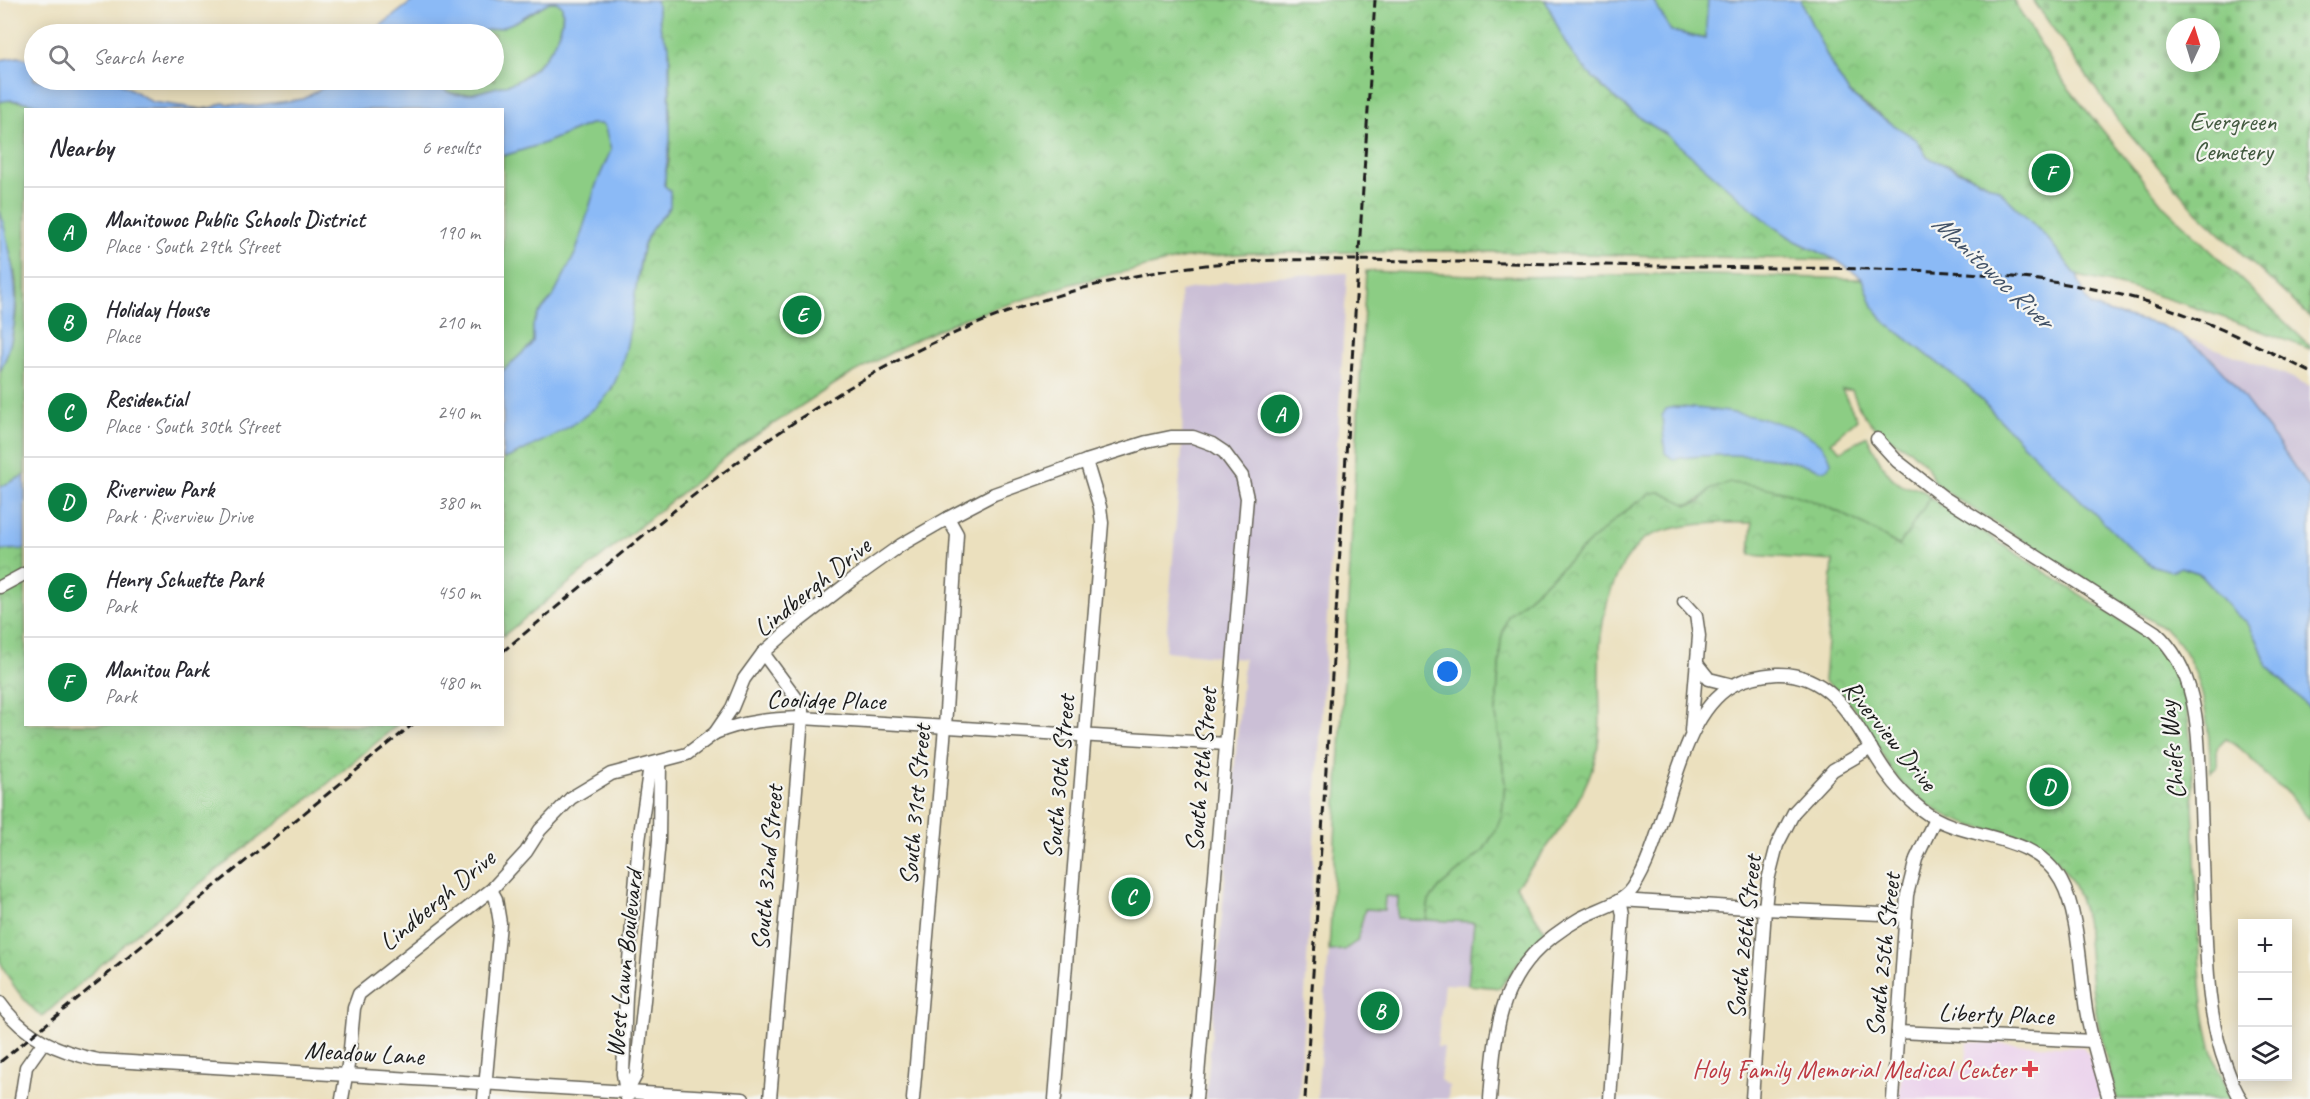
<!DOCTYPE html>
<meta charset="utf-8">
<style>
body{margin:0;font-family:Caveat,sans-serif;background:#f2f2f3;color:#2b2b33}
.controls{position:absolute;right:18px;bottom:18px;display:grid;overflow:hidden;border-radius:0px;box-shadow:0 3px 15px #0003}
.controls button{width:54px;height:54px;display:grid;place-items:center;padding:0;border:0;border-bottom:2px solid #e1e1e2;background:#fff;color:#2b2b33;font:30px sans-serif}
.compass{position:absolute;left:2166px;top:18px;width:54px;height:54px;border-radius:50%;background:#fff;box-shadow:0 3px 15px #0003;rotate:4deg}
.you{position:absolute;left:1448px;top:672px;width:21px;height:21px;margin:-15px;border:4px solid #fff;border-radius:50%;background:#1a73e8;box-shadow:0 0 0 9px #1a73e833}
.badge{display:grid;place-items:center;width:39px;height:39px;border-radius:50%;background:#0b8043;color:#fff;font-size:20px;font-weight:700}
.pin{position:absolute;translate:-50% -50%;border:3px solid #fff;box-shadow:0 2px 6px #0006}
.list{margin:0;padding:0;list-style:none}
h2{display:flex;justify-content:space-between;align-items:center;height:78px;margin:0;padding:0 24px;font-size:26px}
h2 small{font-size:20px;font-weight:400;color:#7c7c81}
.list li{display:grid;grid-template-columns:39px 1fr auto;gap:18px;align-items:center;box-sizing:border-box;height:90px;padding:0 24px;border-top:2px solid #e1e1e2}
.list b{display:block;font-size:22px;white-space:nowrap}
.list p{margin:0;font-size:20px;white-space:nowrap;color:#7c7c81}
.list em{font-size:20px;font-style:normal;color:#7c7c81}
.icon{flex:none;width:33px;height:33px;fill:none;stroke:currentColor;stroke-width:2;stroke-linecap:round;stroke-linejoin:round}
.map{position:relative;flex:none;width:2310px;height:1099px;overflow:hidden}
.search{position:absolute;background:#fff;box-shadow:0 3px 15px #0003;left:24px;top:24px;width:480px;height:66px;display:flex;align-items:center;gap:15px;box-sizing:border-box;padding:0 21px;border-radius:33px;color:#7c7c81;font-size:22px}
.panel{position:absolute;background:#fff;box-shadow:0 3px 15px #0003;left:24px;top:108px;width:480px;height:618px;border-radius:0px}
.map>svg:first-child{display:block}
.built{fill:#ebd1ec}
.industrial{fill:#cbbfd6}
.grass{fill:#8ccd84;stroke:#547450;stroke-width:1.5}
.cemetery{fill:url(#cemetery-stones);stroke:#547450;stroke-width:1.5;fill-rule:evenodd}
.park{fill:url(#park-crowns);stroke:#547450;stroke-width:1.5}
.water{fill:#8bbaf6;stroke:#546b89;stroke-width:1.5}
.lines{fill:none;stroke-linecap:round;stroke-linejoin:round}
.minor-casing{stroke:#646155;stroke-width:15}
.minor{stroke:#fff;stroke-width:12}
.rail{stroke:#1c1c1c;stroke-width:3;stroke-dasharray:9 4.5;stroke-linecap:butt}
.health-dot{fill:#e0444e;stroke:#f6f6f2;stroke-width:2}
.labels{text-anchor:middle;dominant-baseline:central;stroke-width:4.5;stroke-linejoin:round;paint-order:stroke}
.park-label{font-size:26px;fill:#435a40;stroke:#f6f6f2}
.street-label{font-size:26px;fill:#1c1c1c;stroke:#f6f6f2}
.health-label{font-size:26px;fill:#be3a42;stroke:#f6f6f2;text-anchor:end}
.water-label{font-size:27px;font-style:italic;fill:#435368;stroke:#f6f6f2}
</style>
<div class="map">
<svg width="2310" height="1099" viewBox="0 0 2310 1099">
<defs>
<pattern id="cemetery-stones" width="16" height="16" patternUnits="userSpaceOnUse" patternTransform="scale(1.5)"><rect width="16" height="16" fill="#8ccd84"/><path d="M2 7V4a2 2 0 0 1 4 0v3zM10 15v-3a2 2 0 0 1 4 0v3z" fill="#78af71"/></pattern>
<pattern id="park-crowns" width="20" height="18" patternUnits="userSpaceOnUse" patternTransform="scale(1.5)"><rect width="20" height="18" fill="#8ccd84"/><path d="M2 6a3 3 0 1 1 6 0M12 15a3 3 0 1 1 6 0" fill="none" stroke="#78af71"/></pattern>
</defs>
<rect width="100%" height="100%" fill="#f6f6f2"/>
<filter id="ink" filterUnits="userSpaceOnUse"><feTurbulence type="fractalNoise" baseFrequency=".0167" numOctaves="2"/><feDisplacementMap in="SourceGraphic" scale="12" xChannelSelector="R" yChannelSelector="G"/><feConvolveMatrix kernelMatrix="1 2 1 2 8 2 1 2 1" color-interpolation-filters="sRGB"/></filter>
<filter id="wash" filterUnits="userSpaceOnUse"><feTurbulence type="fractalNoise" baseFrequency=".008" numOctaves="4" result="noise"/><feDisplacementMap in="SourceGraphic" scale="24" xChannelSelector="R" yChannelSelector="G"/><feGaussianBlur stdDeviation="1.35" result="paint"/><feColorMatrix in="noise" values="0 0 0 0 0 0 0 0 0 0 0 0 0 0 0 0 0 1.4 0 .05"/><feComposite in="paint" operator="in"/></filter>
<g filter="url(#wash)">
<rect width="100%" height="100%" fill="#ebe0be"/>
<path class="built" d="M1968,1042L2083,1047L2089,1054L2101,1099H1899L1902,1067L1965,1071Z"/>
<g class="industrial">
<path d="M1347,273L1299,1099H1206L1244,659L1165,651L1182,452L1183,362L1180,291L1224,282L1275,276Z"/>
<path d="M2182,336L2284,374L2310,386V490L2276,440L2231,381L2212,359Z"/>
<path d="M1385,896L1398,897L1397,918L1474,922L1468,985L1444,984L1437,1047H1444L1440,1080L1449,1086L1448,1099H1317L1329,951L1344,950L1365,909Z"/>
</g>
<g class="grass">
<path d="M1653,0H1708L1706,39L1671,31Z"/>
<path d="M549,2H556L562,6C566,35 544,64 520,79C511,85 496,87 485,90C472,94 457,97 444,90L439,80H494V34H467L500,28L527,16Z"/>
<path d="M5,100L39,104L49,109L26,110L25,475L0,487V372C15,341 21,302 14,268C10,249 2,229 0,209C0,174 0,137 0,102Z"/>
<path d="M590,124H602L605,128L611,150L596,185L576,252L553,297L539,313L533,325V341L530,346L503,371V156L542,144Z"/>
<path d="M1366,271L1524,277L1668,274L1863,279L1873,306L1885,322L1970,388L2023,444L2181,567L2199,573L2237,615L2247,622L2259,643L2267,666L2310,709V820C2302,812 2297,803 2290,794C2285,788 2276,786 2271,780C2257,766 2244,748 2226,739L2217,748V767L2211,772C2208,721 2206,669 2168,631L1952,496L1934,481L1927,466L1910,450L1883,435L1869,421L1859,408L1852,390H1842L1857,419L1831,442L1841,451L1867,436C1876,453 1884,474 1900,484C1912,492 1917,481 1930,498L1900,546L1836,511L1789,493L1709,490C1692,512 1682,505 1660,492L1638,502L1619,516L1508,616L1501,639L1496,714L1505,783L1502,814L1496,830L1483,851L1440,887L1429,901L1426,920L1397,918L1398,897L1385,896L1384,910L1365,909L1357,941L1344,950L1329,951Z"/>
</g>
<path class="cemetery" d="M2033,0H2310V317L2197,212L2117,119ZM2175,27H2211V63H2175Z"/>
<g class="park">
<path d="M656,0H1545C1555,17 1561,39 1573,54C1598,86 1631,114 1666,134L1768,222L1794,240L1836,260L1452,251L1251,253L1185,258L1075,283L959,320L911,342L844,378L741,445L503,636V459L512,456L573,423L602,401L612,389L627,339L643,248L652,226L665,214V175L669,162L670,140V52L661,31Z"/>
<path d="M1800,0H2013L2066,85L2164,206L2310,346V349C2233,321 2158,291 2077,276L2048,239L1998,189L1950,166L1933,161L1927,157L1921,145L1849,93L1833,68Z"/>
<path d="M1730,483C1792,486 1847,513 1899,546L1930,498L2148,638C2156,644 2165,651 2171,660C2190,692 2190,739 2192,776C2194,820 2195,864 2197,908C2200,972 2199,1042 2233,1099H2117C2109,1067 2099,1034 2094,1001C2086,951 2094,904 2059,863C2052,856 2044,847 2034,843C2017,833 1997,832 1977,827C1954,821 1932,809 1913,794C1886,773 1877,738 1857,712C1847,699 1837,690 1824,681L1833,561L1750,555L1752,523C1720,522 1673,523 1644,539C1640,542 1636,548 1632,552C1605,585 1599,631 1599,673C1599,703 1603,734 1594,763C1580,809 1546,849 1516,886L1545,931L1527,951L1500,988L1468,985L1474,922L1426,920L1429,901L1440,887L1483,851L1496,830L1502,814L1505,783L1496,714L1501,639L1508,616L1619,516L1651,493L1660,492L1688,505L1700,502L1709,490Z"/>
<path d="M25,549L26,724L397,725L326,785L137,933L42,1017C24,1002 10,983 0,961V550Z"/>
</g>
<g class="water">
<path d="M414,0H656L661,31L669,46L670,140L664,185L670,191V207C659,222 649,227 643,248C632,289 633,370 602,401C578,426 542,441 512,456L503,459V371L530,346L533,341V325L539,313L553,297L576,252L596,185L611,150L605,128L602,124H590L542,144L503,156L502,110H49C38,104 12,97 0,102V60L18,57L34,60V80H110L119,82L152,102L202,109L214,107L222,103L251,106L303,99L337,80H439C446,105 479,92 497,87C504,85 513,84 519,80C543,66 567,34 562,6L556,2H549L515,22L500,28L467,34H373L380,26Z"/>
<path d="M1545,0H1653L1671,31L1705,39L1708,0H1800L1833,68L1849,93L1867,108L1916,139L1927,157L1998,189L2048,239L2077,276L2086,299L2092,306L2107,312L2160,325L2182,336L2212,359L2231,381L2276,440L2310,490V709L2267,666L2259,643L2247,622L2237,615L2199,573L2181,567L2171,571L2151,565L2133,551L2023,444L1970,388L1885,322L1873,306L1863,279L1836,260L1794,240L1768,222L1666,134C1631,114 1598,86 1573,55C1561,39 1555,17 1545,0Z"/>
<path d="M0,211C4,223 6,236 9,248C19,291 19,331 0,372Z"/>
<path d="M1674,407C1709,408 1824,419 1831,463L1826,470H1822C1775,453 1723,452 1673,459L1665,453L1662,416L1666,409Z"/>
<path d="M25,475V549L0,550V487Z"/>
</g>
</g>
<g filter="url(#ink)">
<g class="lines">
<g class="minor-casing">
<g id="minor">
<path d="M1877,439L1897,461L1943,497L2155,632C2197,669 2198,728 2200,780C2202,826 2203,872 2205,917C2207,968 2208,1018 2226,1066C2230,1077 2234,1089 2241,1099"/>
<path d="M0,587L26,573"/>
<path d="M1684,602L1696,615L1699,636L1691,731"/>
<path d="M763,653L802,706V718L770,1099"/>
<path d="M1697,664L1709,679L1733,685"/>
<path d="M715,733C744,721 771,719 802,718L1226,744"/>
<path d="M0,1003C24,1037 59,1052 98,1060L743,1099"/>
<path d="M1898,1032L2093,1041"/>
<path d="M627,1092L636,1075L644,1000L659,840L660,762"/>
<path d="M627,1098L623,1074L626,996L639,841L650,765"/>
<path d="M21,1099L26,1067L43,1043"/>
<path d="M342,1099L349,1059L354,1008L359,994L491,890L526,852L540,830L571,798L611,774L687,754L715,733L732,708L744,679L763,653L799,621L852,580L901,545L948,518L994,494L1086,461L1147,442L1171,437H1193L1212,444L1224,452L1242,476L1247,498L1196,1099"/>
<path d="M484,1099L500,923L496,899L491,890"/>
<path d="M913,1099L945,727L957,534L948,518"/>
<path d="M1055,1099L1102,523L1100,507L1086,461"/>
<path d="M1490,1099C1496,1016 1501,964 1579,919C1596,909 1621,905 1633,888C1669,835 1675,717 1733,685C1746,678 1762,675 1777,674C1837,672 1858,732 1886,772C1896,786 1908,799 1922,810C1964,843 2032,829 2061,881C2079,913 2080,972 2086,1010C2091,1040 2101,1070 2109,1099"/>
<path d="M1610,1099L1623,915L1620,900L1765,909L1905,915"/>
<path d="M1752,1099L1765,909L1768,880L1777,845L1794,812L1833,770L1871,748"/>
<path d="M1893,1099L1907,895L1916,859L1935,819"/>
</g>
</g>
<use href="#minor" class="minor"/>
<g class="rail">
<path d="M502,652C643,537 779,412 946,337C1024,302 1112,276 1198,266C1269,257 1340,260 1412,261C1509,263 1607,265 1704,267C1844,270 1994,263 2130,297C2193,313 2253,343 2310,372"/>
<path d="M0,1062L413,724"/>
<path d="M1305,1099L1375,0"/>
</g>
</g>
</g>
<path class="health-dot" d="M2027 1060h6v6h6v6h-6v6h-6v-6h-6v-6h6z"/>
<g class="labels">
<g class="park-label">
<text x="2233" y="121">Evergreen<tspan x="2233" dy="30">Cemetery</tspan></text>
</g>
<g class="street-label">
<text transform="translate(812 587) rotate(-39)">Lindbergh Drive</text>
<text transform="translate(826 700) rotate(1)">Coolidge Place</text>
<text transform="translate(1890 735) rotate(51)">Riverview Drive</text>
<text transform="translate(2172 750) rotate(-96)">Chiefs Way</text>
<text transform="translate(1201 770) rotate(-85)">South 29th Street</text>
<text transform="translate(1059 777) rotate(-85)">South 30th Street</text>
<text transform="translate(915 805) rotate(-85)">South 31st Street</text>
<text transform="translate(767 868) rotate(-85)">South 32nd Street</text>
<text transform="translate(437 900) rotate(-40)">Lindbergh Drive</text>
<text transform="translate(1744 937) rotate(-84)">South 26th Street</text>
<text transform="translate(1883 955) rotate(-84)">South 25th Street</text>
<text transform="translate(624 964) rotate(-84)">West Lawn Boulevard</text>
<text transform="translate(1996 1014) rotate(2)">Liberty Place</text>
<text transform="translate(364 1053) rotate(3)">Meadow Lane</text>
</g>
<g class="health-label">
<text x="2016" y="1069">Holy Family Memorial Medical Center</text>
</g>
<g class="water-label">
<text transform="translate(1993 271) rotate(43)">Manitowoc River</text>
</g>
</g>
</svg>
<div class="controls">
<button>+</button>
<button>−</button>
<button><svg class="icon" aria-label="layers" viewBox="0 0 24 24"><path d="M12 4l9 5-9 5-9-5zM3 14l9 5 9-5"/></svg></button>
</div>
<svg class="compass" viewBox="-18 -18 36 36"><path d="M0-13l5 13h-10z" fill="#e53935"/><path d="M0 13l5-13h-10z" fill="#7c7c81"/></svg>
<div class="you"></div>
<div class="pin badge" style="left:1280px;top:414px">A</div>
<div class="pin badge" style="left:1380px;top:1011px">B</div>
<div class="pin badge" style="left:1131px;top:897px">C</div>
<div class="pin badge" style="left:2049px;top:787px">D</div>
<div class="pin badge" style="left:802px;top:315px">E</div>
<div class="pin badge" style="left:2051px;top:173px">F</div>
<div class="search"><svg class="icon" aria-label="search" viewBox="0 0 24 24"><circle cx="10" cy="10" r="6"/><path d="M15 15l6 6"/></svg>Search here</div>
<section class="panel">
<h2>Nearby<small>6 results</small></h2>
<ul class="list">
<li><span class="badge">A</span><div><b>Manitowoc Public Schools District</b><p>Place · South 29th Street</p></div><em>190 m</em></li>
<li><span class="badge">B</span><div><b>Holiday House</b><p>Place</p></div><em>210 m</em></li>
<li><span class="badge">C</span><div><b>Residential</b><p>Place · South 30th Street</p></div><em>240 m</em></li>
<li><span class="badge">D</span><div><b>Riverview Park</b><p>Park · Riverview Drive</p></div><em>380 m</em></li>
<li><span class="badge">E</span><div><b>Henry Schuette Park</b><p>Park</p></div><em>450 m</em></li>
<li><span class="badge">F</span><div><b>Manitou Park</b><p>Park</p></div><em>480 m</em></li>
</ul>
</section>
</div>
